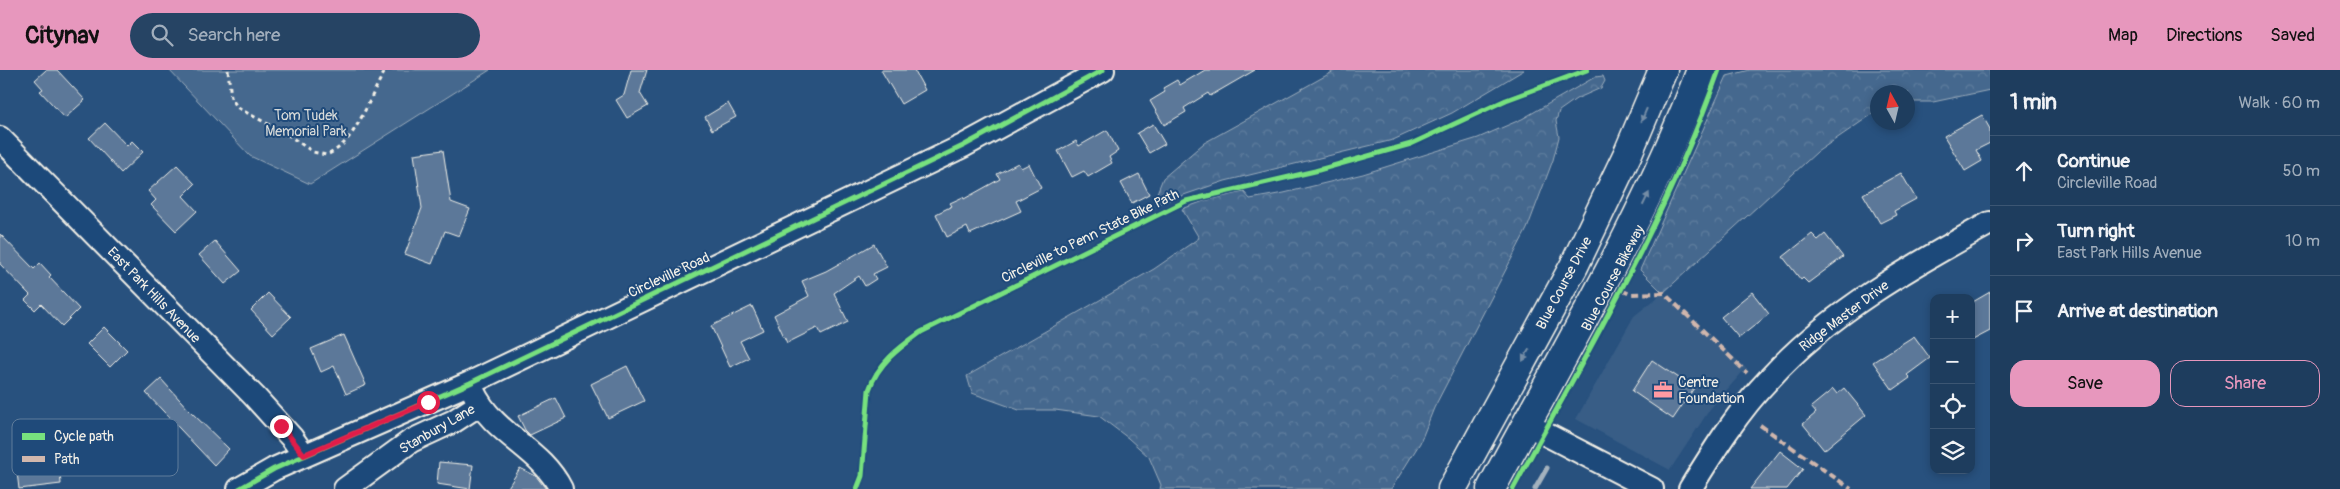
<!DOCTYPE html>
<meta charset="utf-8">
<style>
body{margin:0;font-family:Pangolin,sans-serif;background:#264464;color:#f1f3f6}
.controls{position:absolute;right:15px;bottom:15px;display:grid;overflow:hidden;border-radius:10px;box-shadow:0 2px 8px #0003}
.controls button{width:45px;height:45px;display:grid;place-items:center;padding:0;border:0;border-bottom:1px solid #3c5673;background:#1e3d5e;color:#f1f3f6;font:25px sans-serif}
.compass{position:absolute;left:1870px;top:15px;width:45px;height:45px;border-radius:50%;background:#1e3d5e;box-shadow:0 2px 8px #0003;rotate:352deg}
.stop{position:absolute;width:15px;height:15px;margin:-11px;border:4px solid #e11d48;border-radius:50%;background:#fff}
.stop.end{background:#e11d48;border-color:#fff;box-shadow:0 1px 5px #0008}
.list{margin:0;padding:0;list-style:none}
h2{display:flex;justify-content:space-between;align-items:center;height:65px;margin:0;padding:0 20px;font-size:21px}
h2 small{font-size:16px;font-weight:400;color:#a1aebc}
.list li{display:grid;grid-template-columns:32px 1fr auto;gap:15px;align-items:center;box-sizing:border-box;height:70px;padding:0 20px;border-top:1px solid #3c5673}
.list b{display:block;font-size:19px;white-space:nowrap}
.list p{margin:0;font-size:16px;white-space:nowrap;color:#a1aebc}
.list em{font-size:16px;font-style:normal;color:#a1aebc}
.actions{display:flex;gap:10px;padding:15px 20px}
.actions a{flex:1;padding:11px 0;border:1px solid #e797bd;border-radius:15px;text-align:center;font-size:18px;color:#e797bd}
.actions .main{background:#e797bd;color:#111}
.icon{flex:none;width:28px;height:28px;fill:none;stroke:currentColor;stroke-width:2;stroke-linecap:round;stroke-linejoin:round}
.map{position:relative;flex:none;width:1990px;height:419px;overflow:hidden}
header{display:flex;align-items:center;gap:30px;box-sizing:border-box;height:70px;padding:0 25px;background:#e797bd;color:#111}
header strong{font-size:24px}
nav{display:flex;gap:28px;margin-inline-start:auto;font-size:18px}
.search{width:350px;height:45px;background:#264464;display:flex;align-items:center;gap:12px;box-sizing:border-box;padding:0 18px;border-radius:28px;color:#a1aebc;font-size:19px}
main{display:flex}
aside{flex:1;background:#1e3d5e}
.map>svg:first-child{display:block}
.built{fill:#375d86}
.forest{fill:url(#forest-crowns);stroke:#9cacbb}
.park{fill:#45688e;stroke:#9cacbb}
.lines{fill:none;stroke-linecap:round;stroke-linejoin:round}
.stream{stroke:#a4b2be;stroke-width:5}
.building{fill:#5b7899;stroke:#f4f1e8}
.minor-casing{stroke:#f4f1e8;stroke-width:26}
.major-casing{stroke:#f4f1e8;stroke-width:31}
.path{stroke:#f4f1e8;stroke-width:3;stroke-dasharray:4 4;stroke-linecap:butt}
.minor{stroke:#1f4a7a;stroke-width:22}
.major{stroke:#1f4a7a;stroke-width:28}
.quiet{stroke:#d1b7ad;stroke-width:4;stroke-dasharray:8 4;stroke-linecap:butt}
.cycleway-casing{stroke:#1f4a7a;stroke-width:8}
.cycleway{stroke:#77e17e;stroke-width:5}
.oneway{fill:#748da6}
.route{stroke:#e11d48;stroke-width:6}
.labels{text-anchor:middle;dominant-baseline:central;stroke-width:4;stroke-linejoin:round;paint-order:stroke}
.park-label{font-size:14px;fill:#dadcda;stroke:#1f4a7a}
.street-label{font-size:14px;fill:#f4f1e8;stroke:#1f4a7a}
.poi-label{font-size:14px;fill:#f4f1e8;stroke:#1f4a7a;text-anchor:start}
.key{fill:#1f4a7a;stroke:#5f7c9b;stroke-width:1}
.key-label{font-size:14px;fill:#f4f1e8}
</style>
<header>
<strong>Citynav</strong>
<div class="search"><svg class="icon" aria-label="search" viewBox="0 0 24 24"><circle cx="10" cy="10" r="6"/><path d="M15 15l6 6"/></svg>Search here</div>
<nav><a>Map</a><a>Directions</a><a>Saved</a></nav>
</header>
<main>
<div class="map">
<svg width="1990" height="419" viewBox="0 0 1990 419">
<defs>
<pattern id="forest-crowns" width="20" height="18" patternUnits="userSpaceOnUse" patternTransform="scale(1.25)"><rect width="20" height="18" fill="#45688e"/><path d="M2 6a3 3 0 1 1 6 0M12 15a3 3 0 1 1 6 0" fill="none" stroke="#607e9e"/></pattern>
</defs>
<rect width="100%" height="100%" fill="#28517e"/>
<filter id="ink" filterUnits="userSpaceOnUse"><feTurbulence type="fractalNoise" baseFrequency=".02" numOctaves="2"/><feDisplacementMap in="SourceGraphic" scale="10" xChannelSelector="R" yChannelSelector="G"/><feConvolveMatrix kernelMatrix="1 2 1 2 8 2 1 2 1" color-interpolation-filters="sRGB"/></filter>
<g filter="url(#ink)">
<path class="built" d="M1663,223L1746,298L1710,339L1670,400L1576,349L1634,246Z"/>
<g class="forest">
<path d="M1336,0H1524L1452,43L1393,70L1225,111L1157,134V123L1163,108L1204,73Z"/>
<path d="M1750,0H1990V20L1933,32H1908V22H1878L1877,41L1817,82L1663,223L1640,200L1727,6Z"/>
<path d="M1603,6L1605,11L1601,18L1576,29L1559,41L1556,51L1559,67L1553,90L1527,159L1434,338L1420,373L1391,419H1160L1161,415L1149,387L1128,368L1099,346L1055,340H1019L972,323L967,306L1154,199L1199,168L1182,139L1204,131L1244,122L1250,129L1284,123L1363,104L1478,68L1522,49L1595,7Z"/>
</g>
<path class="park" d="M169,0H490L310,114L250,86Z"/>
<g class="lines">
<path class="stream" d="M1535,419L1547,398"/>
</g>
<g class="building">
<path d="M46,0H57L85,30L65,48L40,21L43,19L35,10Z"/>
<path d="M631,0H647L640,23L648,36L627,48L616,30L624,25Z"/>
<path d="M881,0H914L925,20L901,34Z"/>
<path d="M1205,0H1255L1210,26L1208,23L1184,38L1186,42L1164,55L1150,31L1165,22L1163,18L1177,10L1180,15Z"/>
<path d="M728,33L736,47L712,60L705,47Z"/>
<path d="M1982,45L1990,59V73L1976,80L1982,91L1965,101L1944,66Z"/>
<path d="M105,53L127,76L132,71L143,82L121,103L89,68Z"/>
<path d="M1153,54L1165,74L1149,83L1137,63Z"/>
<path d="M1107,60L1118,81L1109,87L1112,93L1088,107L1084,101L1072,107L1058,81L1076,71L1079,76Z"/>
<path d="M443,80L451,132L470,139L459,166L445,161L432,194L405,184L422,138L414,84Z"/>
<path d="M1018,93L1021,98L1029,94L1041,118L1016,131L1021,141L970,164L967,157L947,167L936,144L952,136L950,133L963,127L964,129L1000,109L997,104Z"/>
<path d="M177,95L195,114L183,126L197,141L176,161L151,135L156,130L148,121Z"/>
<path d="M1901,103L1916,129L1894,141L1896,145L1880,153L1863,124Z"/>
<path d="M1139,104L1149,124L1132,133L1121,113Z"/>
<path d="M0,164L34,199L40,193L51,205L49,207L79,239L62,256L41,234L35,240L25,230L30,225L0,194Z"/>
<path d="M1812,164L1818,170L1825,164L1843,187L1808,213L1803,208L1801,210L1783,187Z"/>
<path d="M215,171L241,201L225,214L199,185Z"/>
<path d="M874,174L887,197L873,204L876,209L865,216L859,206L834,223L848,252L821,265L817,258L787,273L774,245L809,226L802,211L826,201Z"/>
<path d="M1752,222L1769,244L1739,268L1721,247Z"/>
<path d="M1990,222V261L1971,271V233Z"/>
<path d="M268,223L291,247L273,264L251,240Z"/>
<path d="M752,236L763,260L740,271L749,288L730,297L711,256Z"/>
<path d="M104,257L127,280L110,297L87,274Z"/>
<path d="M344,265L366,315L346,324L334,296L321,302L311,279Z"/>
<path d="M1914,266L1930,288L1907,305L1910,308L1893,320L1873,292Z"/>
<path d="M1652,290L1694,318L1673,349L1632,321Z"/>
<path d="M627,296L644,331L608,348L591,314Z"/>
<path d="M161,309L189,340L229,379L214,395L146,323Z"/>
<path d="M1844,318L1866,345L1824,380L1803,354L1816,343L1811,337L1833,319L1837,324Z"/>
<path d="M556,328L566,348L530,365L525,360L518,346Z"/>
<path d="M1780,381L1803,399L1787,419H1750Z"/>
<path d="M30,383L31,392L59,389L61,414L19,419L15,385Z"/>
<path d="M439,392L473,395L470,419L437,414Z"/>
<path d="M520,398L536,406L546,419H507Z"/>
</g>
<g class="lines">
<g class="minor-casing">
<g id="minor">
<path d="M0,68L254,326L292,368L304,385"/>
<path d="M473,321C494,366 540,377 561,419"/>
<path d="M1526,354L1652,419"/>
<path d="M239,419L274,399L470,313L963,76L1103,0"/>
<path d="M345,419L411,371L454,351L480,334"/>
<path d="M1690,419C1714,380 1738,341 1770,308C1831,241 1912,196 1990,153"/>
</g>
</g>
<g class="major-casing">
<g id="major">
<path d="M1452,419L1574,196L1628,83L1663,0"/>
<path d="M1491,419C1565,281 1646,147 1701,0"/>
</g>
</g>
<path class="path" d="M228,0L231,28L238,38L285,63L313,82L326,85C357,74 369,25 386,0"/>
<use href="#minor" class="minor"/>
<use href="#major" class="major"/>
<g class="quiet">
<path d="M1621,220L1630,224L1664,223L1747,303"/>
<path d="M1760,355L1851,419"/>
</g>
<g class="cycleway-casing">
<g id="cycleway">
<path d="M239,419L274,399L470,313L963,76L1103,0"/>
<path d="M857,419L862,406L869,320C878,293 899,278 921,262L1186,131L1315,101L1411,74L1506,30L1587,0"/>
<path d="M1513,419C1587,283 1667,147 1719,0"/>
</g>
</g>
<use href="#cycleway" class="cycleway"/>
</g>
<defs><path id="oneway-solid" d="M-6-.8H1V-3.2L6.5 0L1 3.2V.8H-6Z" transform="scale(1.25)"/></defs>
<g class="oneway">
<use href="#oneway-solid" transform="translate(1644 45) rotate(113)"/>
<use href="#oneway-solid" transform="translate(1646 129) rotate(-64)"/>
<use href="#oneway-solid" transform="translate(1526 285) rotate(119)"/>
</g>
</g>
<g class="lines" filter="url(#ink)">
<path class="route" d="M281,356L304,385L428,332"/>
</g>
<defs>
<g id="office-bare" transform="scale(1.5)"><path d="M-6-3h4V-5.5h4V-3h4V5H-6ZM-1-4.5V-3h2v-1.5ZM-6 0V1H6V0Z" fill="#ff9aa2" stroke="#1f4a7a" stroke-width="2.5" paint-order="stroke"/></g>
</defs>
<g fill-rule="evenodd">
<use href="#office-bare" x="1663" y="320"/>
</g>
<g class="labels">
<g class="park-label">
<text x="306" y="45">Tom Tudek<tspan x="306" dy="16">Memorial Park</tspan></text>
</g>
<g class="street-label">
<text transform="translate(1090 166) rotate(-26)">Circleville to Penn State Bike Path</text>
<text transform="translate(669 205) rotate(-25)">Circleville Road</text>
<text transform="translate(1613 208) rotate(-62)">Blue Course Bikeway</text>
<text transform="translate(1564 213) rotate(-62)">Blue Course Drive</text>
<text transform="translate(154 225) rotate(46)">East Park Hills Avenue</text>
<text transform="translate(1844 246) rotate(-37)">Ridge Master Drive</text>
<text transform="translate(437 359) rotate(-30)">Stanbury Lane</text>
</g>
<g class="poi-label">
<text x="1678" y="312">Centre<tspan x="1678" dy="16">Foundation</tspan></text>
</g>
</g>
<rect x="12" y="349" width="166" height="57" rx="8" class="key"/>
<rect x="22" y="363" width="23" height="7" fill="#77e17e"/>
<rect x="22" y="386" width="23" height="6" fill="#d1b7ad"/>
<g class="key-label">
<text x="54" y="371">Cycle path</text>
<text x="54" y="394">Path</text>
</g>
</svg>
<div class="controls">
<button>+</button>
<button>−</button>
<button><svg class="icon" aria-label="locate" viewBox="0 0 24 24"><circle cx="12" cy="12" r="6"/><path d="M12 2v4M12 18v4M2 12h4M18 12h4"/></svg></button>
<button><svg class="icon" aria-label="layers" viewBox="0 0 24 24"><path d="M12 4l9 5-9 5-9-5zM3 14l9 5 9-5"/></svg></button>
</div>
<svg class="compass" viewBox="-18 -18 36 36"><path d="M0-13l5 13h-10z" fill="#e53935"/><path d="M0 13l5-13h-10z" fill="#a1aebc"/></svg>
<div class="stop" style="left:428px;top:332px"></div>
<div class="stop end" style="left:281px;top:356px"></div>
</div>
<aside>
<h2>1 min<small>Walk · 60 m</small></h2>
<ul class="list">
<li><svg class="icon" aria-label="ahead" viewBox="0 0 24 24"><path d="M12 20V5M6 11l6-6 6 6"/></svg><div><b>Continue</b><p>Circleville Road</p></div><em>50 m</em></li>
<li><svg class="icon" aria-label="right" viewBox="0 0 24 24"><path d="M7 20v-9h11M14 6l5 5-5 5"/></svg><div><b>Turn right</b><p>East Park Hills Avenue</p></div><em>10 m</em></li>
<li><svg class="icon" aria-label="arrive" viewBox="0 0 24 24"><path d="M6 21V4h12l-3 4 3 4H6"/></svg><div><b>Arrive at destination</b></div></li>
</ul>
<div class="actions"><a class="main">Save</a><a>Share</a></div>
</aside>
</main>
